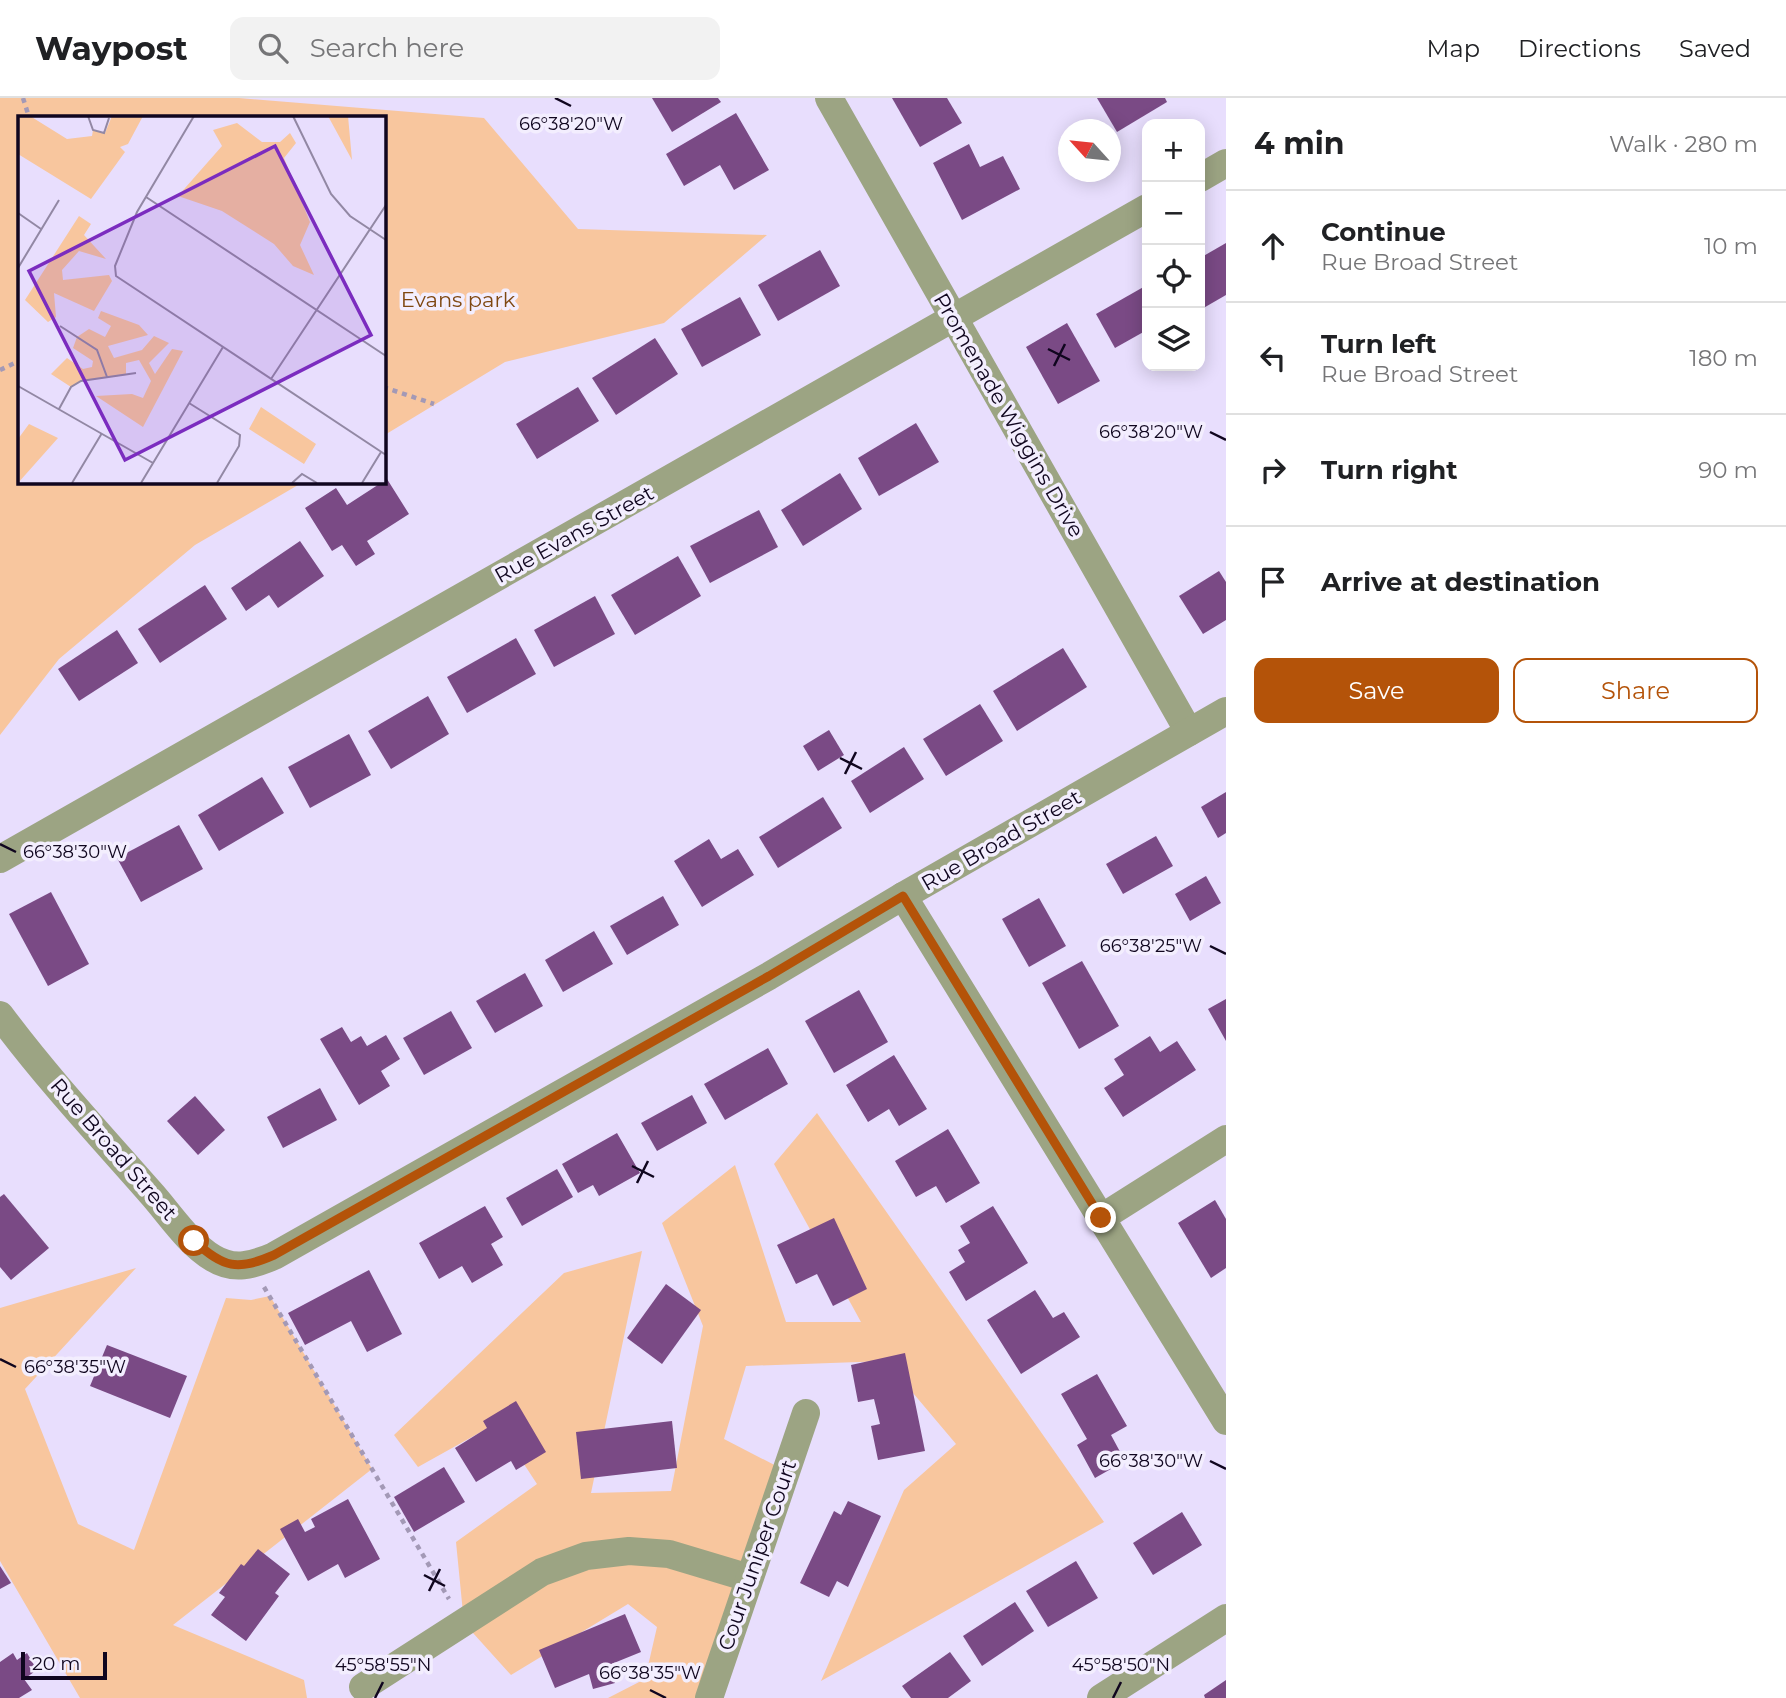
<!DOCTYPE html>
<meta charset="utf-8">
<style>
body{margin:0;font-family:Montserrat,sans-serif;background:#f2f2f2;color:#202124}
.controls{position:absolute;right:21px;top:21px;display:grid;overflow:hidden;border-radius:14px;box-shadow:0 4px 18px #0003}
.controls button{width:63px;height:63px;display:grid;place-items:center;padding:0;border:0;border-bottom:2px solid #e0e0e0;background:#fff;color:#202124;font:35px sans-serif}
.compass{position:absolute;left:1058px;top:21px;width:63px;height:63px;border-radius:50%;background:#fff;box-shadow:0 4px 18px #0003;rotate:297deg}
.scale{position:absolute;left:21px;bottom:18px;width:86px;box-sizing:border-box;padding-left:7px;border:4px solid #10061f;border-top:0;font-size:19px;line-height:24px;white-space:nowrap;color:#10061f;-webkit-text-stroke:5px #f3eefe;paint-order:stroke}
.stop{position:absolute;width:21px;height:21px;margin:-16px;border:5px solid #b45309;border-radius:50%;background:#fff}
.stop.end{background:#b45309;border-color:#fff;box-shadow:0 2px 7px #0008}
.list{margin:0;padding:0;list-style:none}
h2{display:flex;justify-content:space-between;align-items:center;height:91px;margin:0;padding:0 28px;font-size:30px}
h2 small{font-size:23px;font-weight:400;color:#757577}
.list li{display:grid;grid-template-columns:46px 1fr auto;gap:21px;align-items:center;box-sizing:border-box;height:112px;padding:0 28px;border-top:2px solid #e0e0e0}
.list b{display:block;font-size:26px;white-space:nowrap}
.list p{margin:0;font-size:23px;white-space:nowrap;color:#757577}
.list em{font-size:23px;font-style:normal;color:#757577}
.actions{display:flex;gap:14px;padding:21px 28px}
.actions a{flex:1;padding:16px 0;border:2px solid #b45309;border-radius:14px;text-align:center;font-size:24px;color:#b45309}
.actions .main{background:#b45309;color:#fff}
.icon{flex:none;width:38px;height:38px;fill:none;stroke:currentColor;stroke-width:2;stroke-linecap:round;stroke-linejoin:round}
.map{position:relative;flex:none;width:1226px;height:1600px;overflow:hidden}
header{display:flex;align-items:center;gap:42px;box-sizing:border-box;height:98px;padding:0 35px;background:#fff;border-bottom:2px solid #e0e0e0}
header strong{font-size:33px}
nav{display:flex;gap:38px;margin-inline-start:auto;font-size:24px}
.search{width:490px;height:63px;background:#f2f2f2;display:flex;align-items:center;gap:18px;box-sizing:border-box;padding:0 24px;border-radius:14px;color:#757577;font-size:26px}
main{display:flex}
aside{flex:1;background:#fff}
.map>svg:first-child{display:block}
.green{fill:#f8c69e}
.building{fill:#7a4a85}
.lines{fill:none;stroke-linecap:round;stroke-linejoin:round}
.path{stroke:#a399b6;stroke-width:4.5;stroke-dasharray:5 5;stroke-linecap:butt}
.minor{stroke:#9ca483;stroke-width:28}
.route{stroke:#b45309;stroke-width:9}
.ticks{fill:none;stroke:#10061f;stroke-width:2.5}
.labels{text-anchor:middle;dominant-baseline:central;stroke-width:7;stroke-linejoin:round;paint-order:stroke}
.park-label{font-size:21px;fill:#7f4812;stroke:#f3eefe}
.street-label{font-size:21px;fill:#10061f;stroke:#f3eefe}
.inset-road{fill:none;stroke:#9288a4;stroke-width:2}
.view{fill:#7b2cbf;fill-opacity:0.15;stroke:#7b2cbf;stroke-width:3.5}
.inset-edge{fill:none;stroke:#10061f;stroke-width:3.5}
.ticks-label{font-size:18px;text-anchor:middle;fill:#10061f;stroke:#f3eefe;stroke-width:7;stroke-linejoin:round;paint-order:stroke}
</style>
<header>
<strong>Waypost</strong>
<div class="search"><svg class="icon" aria-label="search" viewBox="0 0 24 24"><circle cx="10" cy="10" r="6"/><path d="M15 15l6 6"/></svg>Search here</div>
<nav><a>Map</a><a>Directions</a><a>Saved</a></nav>
</header>
<main>
<div class="map">
<svg width="1226" height="1600" viewBox="0 0 1226 1600">
<rect width="100%" height="100%" fill="#e8defd"/>
<g class="green">
<path d="M0,0H239L484,20L578,131L767,137L664,225L505,264L383,338V19H19V383H305L195,447L59,561L0,637Z"/>
<path d="M817,1015L1104,1424L821,1583L904,1392L956,1346L886,1263L746,1268L724,1341L786,1373L709,1600H608L645,1581L657,1529L628,1506L511,1577L464,1525L456,1444L537,1386L497,1325L418,1369L394,1337L564,1175L642,1153L591,1395L671,1393L703,1228L662,1125L735,1067L786,1224H861L774,1066Z"/>
<path d="M136,1170L25,1291L78,1426L134,1452L226,1200L251,1202L270,1198L372,1371L173,1527L304,1582L307,1600H80L0,1463V1210Z"/>
</g>
<g class="building">
<path d="M652,0H718L721,4L672,34Z"/>
<path d="M892,0H947L962,25L920,49Z"/>
<path d="M1097,0H1165L1167,4L1117,34Z"/>
<path d="M736,15L769,72L734,92L720,67L684,88L666,56Z"/>
<path d="M969,46L980,69L1003,58L1020,91L962,122L933,65Z"/>
<path d="M1226,145V197L1200,212V160Z"/>
<path d="M820,152L840,188L778,223L758,187Z"/>
<path d="M1147,187V232L1115,250L1096,216Z"/>
<path d="M740,199L761,237L702,269L681,231Z"/>
<path d="M1067,225L1100,283L1058,306L1026,249Z"/>
<path d="M655,240L678,276L616,317L592,280Z"/>
<path d="M578,289L599,323L537,361L516,326Z"/>
<path d="M916,325L939,364L879,398L858,360Z"/>
<path d="M840,375L862,411L803,448L781,412Z"/>
<path d="M387,381L409,416L367,443L375,456L356,468L342,447L332,453L305,410L336,390L347,407Z"/>
<path d="M759,412L778,449L710,485L690,448Z"/>
<path d="M300,443L324,478L278,510L269,497L246,513L231,490Z"/>
<path d="M678,458L701,498L635,537L611,497Z"/>
<path d="M1219,473L1226,484V522L1203,536L1179,498Z"/>
<path d="M205,487L227,521L160,565L138,531Z"/>
<path d="M595,498L615,536L554,569L534,532Z"/>
<path d="M117,532L138,565L79,603L58,571Z"/>
<path d="M516,540L536,576L467,615L447,579Z"/>
<path d="M1063,550L1087,589L1017,633L993,593Z"/>
<path d="M428,598L449,636L391,671L368,633Z"/>
<path d="M980,606L1003,643L946,678L923,641Z"/>
<path d="M829,632L844,657L818,673L803,648Z"/>
<path d="M349,636L371,677L310,710L288,669Z"/>
<path d="M904,649L924,681L870,715L851,683Z"/>
<path d="M262,679L284,715L219,753L198,717Z"/>
<path d="M1226,694V735L1218,740L1201,709Z"/>
<path d="M823,699L842,730L778,770L759,739Z"/>
<path d="M179,727L203,771L141,804L117,760Z"/>
<path d="M1156,738L1173,768L1123,796L1106,766Z"/>
<path d="M709,741L721,761L738,751L754,777L702,809L674,763Z"/>
<path d="M1206,778L1221,805L1190,823L1175,796Z"/>
<path d="M51,794L89,866L48,888L9,816Z"/>
<path d="M663,798L679,827L627,857L610,828Z"/>
<path d="M1039,800L1066,848L1029,869L1002,821Z"/>
<path d="M594,833L613,866L563,894L545,862Z"/>
<path d="M1082,863L1119,928L1079,951L1042,885Z"/>
<path d="M525,875L543,908L495,935L476,903Z"/>
<path d="M859,892L888,944L834,975L805,923Z"/>
<path d="M1226,901V943L1208,911Z"/>
<path d="M451,913L472,950L424,977L403,940Z"/>
<path d="M342,929L351,944L361,938L367,948L386,937L400,961L381,973L390,988L359,1007L320,941Z"/>
<path d="M1150,938L1160,954L1177,943L1196,972L1123,1019L1104,990L1124,977L1114,961Z"/>
<path d="M768,950L788,986L725,1022L704,986Z"/>
<path d="M894,957L927,1011L899,1028L889,1011L868,1024L846,987Z"/>
<path d="M320,990L337,1022L283,1050L267,1019Z"/>
<path d="M692,997L707,1025L657,1053L641,1025Z"/>
<path d="M195,998L225,1032L198,1057L167,1023Z"/>
<path d="M948,1031L980,1085L946,1105L936,1088L916,1099L895,1063Z"/>
<path d="M617,1035L640,1075L599,1098L593,1087L578,1095L562,1066Z"/>
<path d="M557,1071L573,1099L522,1128L506,1100Z"/>
<path d="M4,1096L49,1150L11,1182L0,1169V1099Z"/>
<path d="M1215,1102L1226,1121V1170L1211,1180L1178,1125Z"/>
<path d="M485,1108L503,1139L491,1146L503,1167L472,1185L462,1168L439,1181L419,1145Z"/>
<path d="M993,1108L1028,1165L966,1203L949,1174L965,1164L958,1152L970,1145L960,1128Z"/>
<path d="M834,1120L867,1191L833,1208L817,1176L796,1186L777,1147Z"/>
<path d="M369,1172L402,1236L367,1254L351,1223L305,1247L288,1215Z"/>
<path d="M666,1186L701,1212L662,1266L627,1240Z"/>
<path d="M1035,1192L1053,1220L1064,1214L1080,1239L1021,1276L987,1222Z"/>
<path d="M107,1247L187,1278L170,1320L90,1288Z"/>
<path d="M905,1255L925,1353L878,1362L871,1328L880,1326L874,1301L858,1304L851,1267Z"/>
<path d="M1097,1276L1127,1328L1111,1337L1125,1363L1095,1380L1077,1347L1087,1341L1061,1296Z"/>
<path d="M516,1303L546,1354L516,1372L511,1363L476,1384L455,1350L487,1330L483,1323Z"/>
<path d="M672,1323L677,1370L581,1381L576,1334Z"/>
<path d="M444,1369L465,1404L414,1434L394,1399Z"/>
<path d="M348,1401L380,1461L345,1480L338,1466L308,1483L280,1431L298,1421L305,1434L315,1429L311,1421Z"/>
<path d="M848,1403L881,1418L848,1489L837,1483L829,1499L800,1485L834,1413L841,1417Z"/>
<path d="M1182,1414L1202,1447L1153,1477L1133,1445Z"/>
<path d="M258,1451L290,1476L275,1495L279,1498L246,1543L211,1517L225,1499L219,1495L241,1466L244,1468Z"/>
<path d="M1076,1463L1098,1500L1048,1529L1026,1493Z"/>
<path d="M0,1468L11,1485L0,1491Z"/>
<path d="M1015,1504L1034,1533L982,1568L963,1538Z"/>
<path d="M625,1516L641,1554L609,1567L615,1585L593,1591L589,1576L555,1590L539,1552Z"/>
<path d="M950,1554L971,1583L948,1600H911L902,1588Z"/>
<path d="M13,1555L17,1562L27,1555L37,1572L24,1581L32,1592L19,1600H0V1564Z"/>
<path d="M1226,1582V1600H1205L1204,1597Z"/>
</g>
<g class="lines">
<g class="path">
<path d="M23,0L29,19"/>
<path d="M0,272L19,263"/>
<path d="M383,289L434,306"/>
<path d="M264,1189L449,1501"/>
</g>
<g class="minor">
<path d="M829,0L1189,634"/>
<path d="M1200,80L1226,65"/>
<path d="M0,761L1147,110"/>
<path d="M903,798L1226,1323"/>
<path d="M0,917C46,979 99,1036 150,1094C169,1115 188,1145 213,1160C234,1173 253,1167 274,1158L769,878L903,798L1226,613"/>
<path d="M1101,1120L1226,1041"/>
<path d="M363,1589L542,1474L586,1458L629,1453L669,1456L749,1480"/>
<path d="M709,1600L806,1315"/>
<path d="M1101,1600L1226,1520"/>
</g>
</g>
<g class="lines">
<path class="route" d="M194,1143C224,1170 237,1173 274,1157L769,878L903,798L1101,1120"/>
</g>
<path class="ticks" d="M555,0L571,8M1048,251L1070,262M1054,268L1065,246M1210,334L1226,342M840,660L862,671M845,676L856,654M0,746L16,754M1210,848L1226,856M632,1068L654,1079M637,1085L648,1063M0,1261L16,1269M1210,1363L1226,1371M424,1477L445,1488M429,1493L440,1471M650,1592L666,1600M375,1600L383,1584M1113,1600L1121,1584"/>
<g class="labels">
<g class="park-label">
<text x="458" y="201">Evans park</text>
</g>
<g class="street-label">
<text transform="translate(1009 317) rotate(60)">Promenade Wiggins Drive</text>
<text transform="translate(574 436) rotate(-29)">Rue Evans Street</text>
<text transform="translate(1001 742) rotate(-30)">Rue Broad Street</text>
<text transform="translate(114 1051) rotate(49)">Rue Broad Street</text>
<text transform="translate(757 1457) rotate(-71)">Cour Juniper Court</text>
</g>
</g>
<g transform="translate(18 18)">
<rect width="368" height="368" fill="#e8defd"/>
<path d="M0,0H12L49,23L74,20L75,14L87,17L94,0H125L110,28L102,31L107,36L73,83L0,38ZM310,0H330L334,44ZM219,7L244,26H262L272,17L278,27L266,42L292,106L282,129L296,159L275,150L256,128L204,95L160,80L204,30L195,14ZM61,100L73,108L66,119L88,143L61,135L44,154L45,164L91,159L94,165L76,195L36,177L38,201L30,206L7,184ZM83,195L121,209L130,219L90,230L96,242L124,234L136,220L151,227L131,247L137,258L154,233L165,235L125,311L78,280L114,278L125,282L133,265L121,244L108,247V259L63,265L53,271L33,258L49,242L65,253L74,251L75,245L55,232L59,221L71,213L87,221L93,210L80,202ZM243,291L298,328L286,348L231,313ZM11,308L40,322L0,367V323Z" fill="#f8c69e"/>
<path class="inset-road" d="M70,0L75,14L86,17L91,2M176,0L119,96L97,150L98,160L368,339M275,0L313,78L332,100L368,124M128,81L368,240M0,97L23,113M0,152L41,84M42,210L79,234L89,261M253,263L368,89M0,270L135,347M171,287L222,319L221,330L199,367M41,293L53,271L63,265L118,257M54,367L84,317M123,367L205,231M274,367L284,358L299,367M344,367L363,336"/>
<path class="view" d="M257,30L353,219L107,344L11,155Z"/>
<rect width="368" height="368" class="inset-edge"/>
</g>
<g class="ticks-label">
<text x="571" y="32">66°38'20"W</text>
<text x="1151" y="340">66°38'20"W</text>
<text x="75" y="760">66°38'30"W</text>
<text x="1151" y="854">66°38'25"W</text>
<text x="75" y="1275">66°38'35"W</text>
<text x="1151" y="1369">66°38'30"W</text>
<text x="383" y="1573">45°58'55"N</text>
<text x="1121" y="1573">45°58'50"N</text>
<text x="650" y="1581">66°38'35"W</text>
</g>
</svg>
<div class="controls">
<button>+</button>
<button>−</button>
<button><svg class="icon" aria-label="locate" viewBox="0 0 24 24"><circle cx="12" cy="12" r="6"/><path d="M12 2v4M12 18v4M2 12h4M18 12h4"/></svg></button>
<button><svg class="icon" aria-label="layers" viewBox="0 0 24 24"><path d="M12 4l9 5-9 5-9-5zM3 14l9 5 9-5"/></svg></button>
</div>
<svg class="compass" viewBox="-18 -18 36 36"><path d="M0-13l5 13h-10z" fill="#e53935"/><path d="M0 13l5-13h-10z" fill="#757577"/></svg>
<div class="scale">20 m</div>
<div class="stop" style="left:194px;top:1143px"></div>
<div class="stop end" style="left:1101px;top:1120px"></div>
</div>
<aside>
<h2>4 min<small>Walk · 280 m</small></h2>
<ul class="list">
<li><svg class="icon" aria-label="ahead" viewBox="0 0 24 24"><path d="M12 20V5M6 11l6-6 6 6"/></svg><div><b>Continue</b><p>Rue Broad Street</p></div><em>10 m</em></li>
<li><svg class="icon" aria-label="left" viewBox="0 0 24 24"><path d="M17 20v-9H6M10 6l-5 5 5 5"/></svg><div><b>Turn left</b><p>Rue Broad Street</p></div><em>180 m</em></li>
<li><svg class="icon" aria-label="right" viewBox="0 0 24 24"><path d="M7 20v-9h11M14 6l5 5-5 5"/></svg><div><b>Turn right</b></div><em>90 m</em></li>
<li><svg class="icon" aria-label="arrive" viewBox="0 0 24 24"><path d="M6 21V4h12l-3 4 3 4H6"/></svg><div><b>Arrive at destination</b></div></li>
</ul>
<div class="actions"><a class="main">Save</a><a>Share</a></div>
</aside>
</main>
